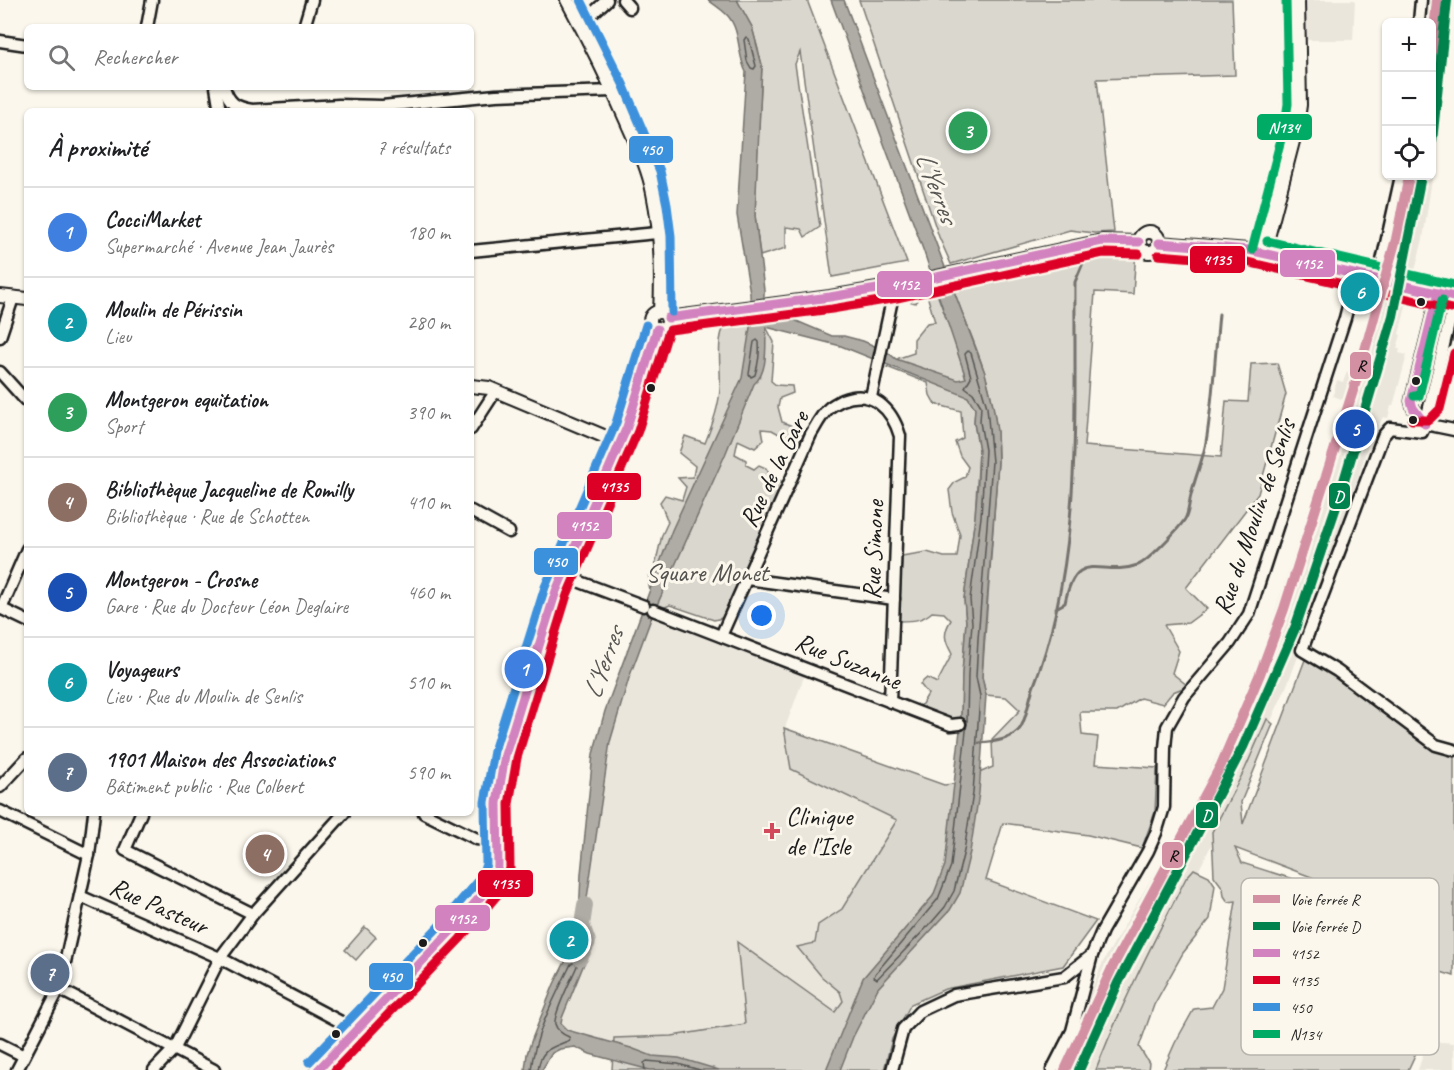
<!DOCTYPE html>
<html lang="fr">
<meta charset="utf-8">
<style>
body{margin:0;font-family:Caveat,sans-serif;background:#f6f6f6;color:#202124}
.controls{position:absolute;right:18px;top:18px;display:grid;overflow:hidden;border-radius:9px;box-shadow:0 2px 4px #0004}
.controls button{width:54px;height:54px;display:grid;place-items:center;padding:0;border:0;border-bottom:2px solid #e0e0e0;background:#fff;color:#202124;font:30px sans-serif}
.you{position:absolute;left:762px;top:616px;width:21px;height:21px;margin:-15px;border:4px solid #fff;border-radius:50%;background:#1a73e8;box-shadow:0 0 0 9px #1a73e833}
.badge{display:grid;place-items:center;width:39px;height:39px;border-radius:50%;background:#d1495b;color:#fff;font-size:20px;font-weight:700}
.pin{position:absolute;translate:-50% -50%;border:3px solid #fff;box-shadow:0 2px 6px #0006}
.list{margin:0;padding:0;list-style:none}
h2{display:flex;justify-content:space-between;align-items:center;height:78px;margin:0;padding:0 24px;font-size:26px}
h2 small{font-size:20px;font-weight:400;color:#757577}
.list li{display:grid;grid-template-columns:39px 1fr auto;gap:18px;align-items:center;box-sizing:border-box;height:90px;padding:0 24px;border-top:2px solid #e0e0e0}
.list b{display:block;font-size:22px;white-space:nowrap}
.list p{margin:0;font-size:20px;white-space:nowrap;color:#757577}
.list em{font-size:20px;font-style:normal;color:#757577}
.icon{flex:none;width:33px;height:33px;fill:none;stroke:currentColor;stroke-width:2;stroke-linecap:round;stroke-linejoin:round}
.map{position:relative;flex:none;width:1454px;height:1070px;overflow:hidden}
.search{position:absolute;background:#fff;box-shadow:0 2px 4px #0004;left:24px;top:24px;width:450px;height:66px;display:flex;align-items:center;gap:15px;box-sizing:border-box;padding:0 21px;border-radius:9px;color:#757577;font-size:22px}
.panel{position:absolute;background:#fff;box-shadow:0 2px 4px #0004;left:24px;top:108px;width:450px;height:708px;border-radius:9px}
.map>svg:first-child{display:block}
.built{fill:#eae6dc}
.green{fill:#dad7ce;stroke:#7b7a75;stroke-width:1.5}
.water{fill:#afaca5;stroke:#74726e;stroke-width:1.5}
.lines{fill:none;stroke-linecap:round;stroke-linejoin:round}
.shore{stroke:#575653;stroke-width:1.5}
.stream{stroke:#74726e;stroke-width:3}
.river{stroke:#afaca5;stroke-width:16}
.tertiary-tunnel{stroke:#dad6cd;stroke-width:12;stroke-dasharray:12 6;stroke-linecap:butt}
.minor-casing{stroke:#1c1c1c;stroke-width:15}
.tertiary-casing{stroke:#1c1c1c;stroke-width:16}
.minor{stroke:#fbf7ec;stroke-width:10}
.tertiary{stroke:#fbf7ec;stroke-width:12}
.bus-1-casing{stroke:#fbf7ec;stroke-width:14}
.bus-2-casing{stroke:#fbf7ec;stroke-width:14}
.bus-3-casing{stroke:#fbf7ec;stroke-width:14}
.bus-4-casing{stroke:#fbf7ec;stroke-width:14}
.bus-1{stroke:#d282be;stroke-width:9}
.bus-2{stroke:#dd0026;stroke-width:9}
.bus-3{stroke:#3c91dc;stroke-width:9}
.bus-4{stroke:#00ab66;stroke-width:9}
.rail-1-casing{stroke:#fbf7ec;stroke-width:15}
.rail-2-casing{stroke:#fbf7ec;stroke-width:15}
.rail-1{stroke:#d390a2;stroke-width:10}
.rail-2{stroke:#00824e;stroke-width:10}
.bus-dot{fill:#1c1c1c;stroke:#fbf7ec;stroke-width:2}
.poi-dot{fill:#d1495b;stroke:#fbf7ec;stroke-width:2}
.labels{text-anchor:middle;dominant-baseline:central;stroke-width:6;stroke-linejoin:round;paint-order:stroke}
.street-label{font-size:26px;fill:#1c1c1c;stroke:#fbf7ec}
.park-label{font-size:26px;fill:#555451;stroke:#fbf7ec}
.poi-label{font-size:26px;fill:#1c1c1c;stroke:#fbf7ec;text-anchor:start}
.water-label{font-size:27px;font-style:italic;fill:#575653;stroke:#fbf7ec}
.key{fill:#fbf7ec;stroke:#b8b5ae;stroke-width:1.5}
.key-label{font-size:16px;fill:#1c1c1c}
.line-badge{stroke:#fbf7ec;stroke-width:2}
.badge-label{font-size:16px;text-anchor:middle;font-weight:bold;fill:#fff}
.pale-badge-label{font-size:16px;text-anchor:middle;font-weight:bold;fill:#111}
</style>
<div class="map">
<svg width="1454" height="1070" viewBox="0 0 1454 1070">
<rect width="100%" height="100%" fill="#fbf7ec"/>
<filter id="ink" filterUnits="userSpaceOnUse"><feTurbulence type="fractalNoise" baseFrequency=".0167" numOctaves="2"/><feDisplacementMap in="SourceGraphic" scale="12" xChannelSelector="R" yChannelSelector="G"/><feConvolveMatrix kernelMatrix="1 2 1 2 8 2 1 2 1" color-interpolation-filters="sRGB"/></filter>
<g filter="url(#ink)">
<g class="built">
<path d="M1306,0H1355L1353,40H1304L1307,31Z"/>
<path d="M1424,0H1452L1439,132L1423,239L1399,334L1401,335L1397,348L1400,349L1399,353L1407,355L1393,406H1391L1388,418L1383,417L1372,439H1370L1332,561L1297,651L1298,657L1285,690L1243,782L1121,1025L1105,1070H1058L1103,962L1184,822L1250,688L1344,400L1333,396L1337,380L1343,382L1347,372L1352,373L1371,308L1381,285L1404,176H1432V22H1421Z"/>
<path d="M652,616L805,674L785,728L948,797L826,1070L614,1043L567,1029L561,1024L562,1017L579,977L590,942L582,932L610,742L629,678Z"/>
<path d="M1430,1041L1454,1043V1070H1418L1426,1046Z"/>
</g>
<g class="green">
<path d="M737,0H807L907,263L832,277L800,52L795,64L820,227L805,237L801,229L786,227V248L760,256L755,215L756,183L762,65L752,27Z"/>
<path d="M859,0H1232L1235,75L1097,79L1114,232L1094,233L1070,230L951,264L939,237Z"/>
<path d="M1136,250L1133,294L1095,292L1084,446L1221,457L1226,401L1248,402L1251,364L1277,363L1286,394L1258,494L1186,588L1207,609L1188,623L1164,625L1179,651L1172,673L1188,686L1173,692L1163,704L1140,698L1117,712H1080L1082,735L1098,737L1095,764L1157,768L1155,812L1142,848L1088,835L1003,823L986,880L1096,921L1063,966L945,989L911,1004L892,1039L884,1070H612L614,1038L672,1036L745,1024L737,942L835,1012L843,1001L840,992L822,977L797,947L815,943L818,925L842,909L897,820L791,769L784,728L944,785L954,784L993,767L992,739L1020,710L1006,697L986,695L982,677L998,462C998,443 997,425 993,407C986,366 967,327 953,289L1079,262L1085,253Z"/>
<path d="M934,286L953,336L966,378L968,397L975,408L974,423L979,450L975,517L964,599L966,622L962,674L961,721L935,716L919,709L928,694L920,684L927,678L937,683L952,654C945,641 942,634 951,620L944,613L932,612C922,621 912,621 899,621L902,556L927,552L944,557H957L960,535L952,512L949,490L955,482L965,477L968,467L960,456L955,442L963,438L961,411L935,404L930,395L928,383L887,367L899,358L914,353V339L927,323L935,322L927,295L918,297L916,303L901,299L903,292Z"/>
<path d="M754,314L763,321L774,342L771,381L776,385L792,386L793,393L780,398L778,407L782,422L806,431L797,444L772,430L762,429L764,440L755,448L738,440L735,454L746,460V465L754,469L759,465L766,468L771,477L786,483L776,505L772,508L722,618L714,620L670,605L665,607L663,612L654,608C652,597 647,586 649,576L655,575L654,570L662,535L668,522L660,502L665,495L682,500L686,487L678,478L693,477L695,466L679,453L685,436L705,443C712,426 719,407 720,389C722,365 713,337 730,317Z"/>
<path d="M1306,657L1333,673L1428,747L1454,755V976C1431,969 1369,953 1356,934C1348,923 1351,905 1351,892L1235,848L1242,863L1321,888L1344,903C1351,941 1349,938 1379,962L1377,971L1391,976L1390,980L1405,988L1393,1024L1401,1032L1422,1040L1408,1070H1163L1175,1043L1194,1009L1212,1007L1222,988L1236,901L1228,902L1224,896L1223,888L1214,876L1212,832L1245,769L1267,719L1273,724L1241,802L1243,824Z"/>
<path d="M1194,869L1209,876L1215,885L1210,919L1183,953L1154,1005L1139,1047L1149,1063L1148,1070H1096C1121,1004 1154,941 1186,878Z"/>
<path d="M365,927L376,937L356,960L345,950Z"/>
</g>
<path class="water" d="M708,0H737L752,27L762,65L755,215L764,290V312L787,317L832,336H844L863,341L886,351L896,359L958,380L966,378L924,252L831,0H844L985,373L993,405L997,431L998,462L984,640L982,677L986,695L979,793L970,852L960,893L950,910L878,988L853,1037L840,1070H826L863,978L933,896L945,865L961,721L962,674L966,622L964,599L975,517L978,480L979,450L974,423L975,408L968,397L841,346L766,327C765,345 769,372 754,384L725,455L657,605L652,611V616L629,678L610,742L582,932L591,942L590,949L562,1018L561,1024L567,1030L631,1048L652,1056L679,1058L719,1070H650L590,1054L575,1047L560,1049L552,1053L542,1070H525L527,1054L532,1039L554,984L578,936L581,874L593,754L605,711L672,530L742,378L751,321L750,293L737,215L746,72C737,55 741,31 728,16C723,10 715,5 708,0Z"/>
<g class="lines">
<g class="shore">
<path d="M746,37L749,39L756,66L754,69L751,68L747,61L744,40Z"/>
<path d="M757,340L759,342C760,353 758,365 755,375L751,377L749,374L754,342Z"/>
<path d="M968,351L971,353L987,407L992,462L978,639L976,677L980,696L973,793L964,851L954,891L945,907L932,922L877,979L874,977L875,974L938,899L951,866L967,722L968,674L972,623L970,599L981,517L985,450L980,422L981,406L973,393L965,387L971,377L965,354Z"/>
<path d="M531,1070C535,1033 555,997 571,964L575,962L577,966C572,978 553,1014 555,1024C557,1031 564,1035 569,1037L570,1040C553,1048 541,1047 538,1070"/>
<path d="M645,1070L644,1063L647,1061L678,1064L700,1070"/>
</g>
<g class="stream">
<path d="M1056,608L1065,603C1076,546 1101,578 1138,565C1147,562 1182,526 1186,517C1189,510 1189,502 1191,495C1195,477 1203,460 1206,442C1213,400 1215,356 1219,314"/>
<path d="M979,743C993,742 1013,740 1021,727C1027,716 1029,700 1033,688C1083,559 1074,418 1075,282L1086,256L1100,250"/>
</g>
<path class="river" d="M580,958L588,942L582,925L585,905"/>
<path class="tertiary-tunnel" d="M1381,280L1408,286"/>
<g class="minor-casing">
<g id="minor">
<path d="M623,0L630,8"/>
<path d="M1419,22L1421,0"/>
<path d="M580,25L607,0"/>
<path d="M147,27L152,0"/>
<path d="M304,27L312,0"/>
<path d="M0,41L27,45"/>
<path d="M216,87L220,111"/>
<path d="M224,87C229,103 235,107 252,110L339,105L382,106L496,95L613,91"/>
<path d="M471,251L657,233"/>
<path d="M1378,279L1401,176"/>
<path d="M1454,303L1425,424L1422,432L1390,428L1383,436L1302,650L1337,671L1428,739L1436,745L1454,750"/>
<path d="M0,337L13,298"/>
<path d="M0,372L27,402"/>
<path d="M871,397L895,286"/>
<path d="M1425,424L1413,408L1411,401L1438,293"/>
<path d="M1425,424L1454,430"/>
<path d="M471,429L495,392"/>
<path d="M471,511L509,532"/>
<path d="M562,575L644,606"/>
<path d="M747,579L894,599"/>
<path d="M0,608L27,621"/>
<path d="M1,609L27,549"/>
<path d="M653,610L951,725L960,724"/>
<path d="M721,636L811,434C816,426 820,417 827,410C831,405 837,403 842,400C872,388 892,409 900,436L890,702"/>
<path d="M0,787L27,758"/>
<path d="M0,811L89,855"/>
<path d="M141,813L125,850L253,914"/>
<path d="M424,813L477,839L497,842"/>
<path d="M80,896L220,958L356,1030"/>
<path d="M59,989L214,1070"/>
<path d="M0,1044L24,1056"/>
<path d="M17,1070L59,989L89,855L94,813"/>
<path d="M154,1070L175,1048L220,958L253,914L344,813"/>
<path d="M892,1070L903,1029L920,1011L954,995L1064,977L1092,955"/>
<path d="M1052,1070L1072,1031L1092,955L1102,931L1148,851L1156,833L1164,807L1165,748L1167,727L1184,697L1230,643L1249,614L1345,318L1356,275"/>
</g>
</g>
<g class="tertiary-casing">
<g id="tertiary">
<path d="M567,0C588,39 608,79 626,120C636,143 648,167 653,193C661,231 662,274 660,312"/>
<circle cx="1149" cy="242" r="10"/>
<path d="M1159,243L1249,250L1381,280"/>
<path d="M1264,253L1297,126L1300,105L1298,0"/>
<path d="M1408,286L1454,297"/>
<path d="M0,296L27,299"/>
<circle cx="659" cy="321" r="9"/>
<path d="M668,318L830,297L895,286L1102,241L1139,242"/>
<path d="M471,386L489,388L620,443"/>
<path d="M318,1070L451,931L493,882L498,866L496,820L497,803L505,755L556,591L610,470L627,427L657,329"/>
</g>
</g>
<use href="#minor" class="minor"/>
<use href="#tertiary" class="tertiary"/>
<g class="bus-1-casing">
<g id="bus-1">
<path d="M1159,243L1249,250L1454,297"/>
<path d="M668,318L830,297L895,286L1102,241L1139,242"/>
<path d="M1425,424L1413,408L1411,401L1438,293"/>
<path d="M318,1070L451,931L493,882L498,866L497,803L505,755L556,591L627,427L657,329"/>
</g>
</g>
<g class="bus-2-casing">
<g id="bus-2">
<path d="M1158,255L1247,262L1451,309"/>
<path d="M670,330L832,309L897,298L1103,253L1139,254"/>
<path d="M1412,420H1429L1440,409L1454,353"/>
<path d="M335,1070L460,939L504,887L510,868L509,804L517,758L567,595L638,431L668,333"/>
</g>
</g>
<g class="bus-3-casing">
<g id="bus-3">
<path d="M581,0L623,84L660,171L667,205L671,236L672,312"/>
<path d="M309,1062L442,923L482,876L486,864L485,802L494,751L545,587L616,423L646,325"/>
</g>
</g>
<g class="bus-4-casing">
<g id="bus-4">
<path d="M1267,241L1454,285"/>
<path d="M1252,250L1285,124L1288,104L1286,0"/>
<path d="M1414,396H1419L1442,300"/>
</g>
</g>
<use href="#bus-1" class="bus-1"/>
<use href="#bus-2" class="bus-2"/>
<use href="#bus-3" class="bus-3"/>
<use href="#bus-4" class="bus-4"/>
<g class="rail-1-casing">
<g id="rail-1">
<path d="M1432,51L1437,0"/>
<path d="M1065,1070L1113,966L1221,765L1260,674L1284,609L1358,375L1396,239L1409,176"/>
</g>
</g>
<g class="rail-2-casing">
<g id="rail-2">
<path d="M1432,141L1447,0"/>
<path d="M1079,1070L1118,983L1243,747L1295,628L1338,501L1393,316L1421,176"/>
</g>
</g>
<use href="#rail-1" class="rail-1"/>
<use href="#rail-2" class="rail-2"/>
</g>
</g>
<g class="bus-dot">
<circle cx="1421" cy="302" r="5"/>
<circle cx="1416" cy="381" r="5"/>
<circle cx="651" cy="388" r="5"/>
<circle cx="1413" cy="420" r="5"/>
<circle cx="423" cy="943" r="5"/>
<circle cx="336" cy="1034" r="5"/>
</g>
<path class="poi-dot" d="M769 822h6v6h6v6h-6v6h-6v-6h-6v-6h6z"/>
<g class="labels">
<g class="street-label">
<text transform="translate(774 469) rotate(-64)">Rue de la Gare</text>
<text transform="translate(1254 517) rotate(-71)">Rue du Moulin de Senlis</text>
<text transform="translate(873 550) rotate(-88)">Rue Simone</text>
<text transform="translate(848 661) rotate(22)">Rue Suzanne</text>
<text transform="translate(159 906) rotate(24)">Rue Pasteur</text>
</g>
<g class="park-label">
<text x="707" y="572">Square Monet</text>
</g>
<g class="poi-label">
<text x="786" y="816">Clinique<tspan x="786" dy="30">de l'Isle</tspan></text>
</g>
<g class="water-label">
<text transform="translate(937 187) rotate(69)">L'Yerres</text>
<text transform="translate(603 663) rotate(-70)">L'Yerres</text>
</g>
</g>
<rect x="1241" y="878" width="198" height="177" rx="9" class="key"/>
<rect x="1253" y="895" width="27" height="8" fill="#d390a2"/>
<rect x="1253" y="922" width="27" height="8" fill="#00824e"/>
<rect x="1253" y="949" width="27" height="8" fill="#d282be"/>
<rect x="1253" y="976" width="27" height="8" fill="#dd0026"/>
<rect x="1253" y="1003" width="27" height="8" fill="#3c91dc"/>
<rect x="1253" y="1030" width="27" height="8" fill="#00ab66"/>
<g class="key-label">
<text x="1290" y="905">Voie ferrée R</text>
<text x="1290" y="932">Voie ferrée D</text>
<text x="1290" y="959">4152</text>
<text x="1290" y="986">4135</text>
<text x="1290" y="1013">450</text>
<text x="1290" y="1040">N134</text>
</g>
<g class="line-badge">
<rect x="1256" y="113" width="57" height="28" rx="6" fill="#00ab66"/>
<rect x="628" y="135" width="46" height="29" rx="6" fill="#3c91dc"/>
<rect x="1189" y="245" width="57" height="29" rx="6" fill="#dd0026"/>
<rect x="1279" y="249" width="57" height="29" rx="6" fill="#d282be"/>
<rect x="876" y="270" width="57" height="28" rx="6" fill="#d282be"/>
<rect x="1349" y="351" width="23" height="29" rx="6" fill="#d390a2"/>
<rect x="586" y="472" width="56" height="29" rx="6" fill="#dd0026"/>
<rect x="1328" y="482" width="23" height="28" rx="6" fill="#00824e"/>
<rect x="556" y="511" width="57" height="29" rx="6" fill="#d282be"/>
<rect x="533" y="547" width="46" height="29" rx="6" fill="#3c91dc"/>
<rect x="1195" y="801" width="24" height="28" rx="6" fill="#00824e"/>
<rect x="1161" y="841" width="23" height="28" rx="6" fill="#d390a2"/>
<rect x="477" y="869" width="57" height="29" rx="6" fill="#dd0026"/>
<rect x="434" y="904" width="57" height="28" rx="6" fill="#d282be"/>
<rect x="368" y="962" width="46" height="29" rx="6" fill="#3c91dc"/>
</g>
<g class="badge-label">
<text x="1284" y="133">N134</text>
<text x="651" y="155">450</text>
<text x="1217" y="265">4135</text>
<text x="1308" y="269">4152</text>
<text x="905" y="290">4152</text>
<text x="614" y="492">4135</text>
<text x="1339" y="502">D</text>
<text x="584" y="531">4152</text>
<text x="556" y="567">450</text>
<text x="1207" y="821">D</text>
<text x="505" y="889">4135</text>
<text x="462" y="924">4152</text>
<text x="391" y="982">450</text>
</g>
<g class="pale-badge-label">
<text x="1361" y="371">R</text>
<text x="1173" y="861">R</text>
</g>
</svg>
<div class="controls">
<button>+</button>
<button>−</button>
<button><svg class="icon" aria-label="locate" viewBox="0 0 24 24"><circle cx="12" cy="12" r="6"/><path d="M12 2v4M12 18v4M2 12h4M18 12h4"/></svg></button>
</div>
<div class="you"></div>
<div class="pin badge" style="left:524px;top:669px;background:#3f7fe0">1</div>
<div class="pin badge" style="left:569px;top:940px;background:#0f9aa8">2</div>
<div class="pin badge" style="left:968px;top:131px;background:#2e9e5b">3</div>
<div class="pin badge" style="left:265px;top:854px;background:#8d6e63">4</div>
<div class="pin badge" style="left:1355px;top:429px;background:#1a4fb4">5</div>
<div class="pin badge" style="left:1360px;top:292px;background:#0f9aa8">6</div>
<div class="pin badge" style="left:50px;top:973px;background:#5c6f8a">7</div>
<div class="search"><svg class="icon" aria-label="search" viewBox="0 0 24 24"><circle cx="10" cy="10" r="6"/><path d="M15 15l6 6"/></svg>Rechercher</div>
<section class="panel">
<h2>À proximité<small>7 résultats</small></h2>
<ul class="list">
<li><span class="badge" style="background:#3f7fe0">1</span><div><b>CocciMarket</b><p>Supermarché · Avenue Jean Jaurès</p></div><em>180 m</em></li>
<li><span class="badge" style="background:#0f9aa8">2</span><div><b>Moulin de Périssin</b><p>Lieu</p></div><em>280 m</em></li>
<li><span class="badge" style="background:#2e9e5b">3</span><div><b>Montgeron equitation</b><p>Sport</p></div><em>390 m</em></li>
<li><span class="badge" style="background:#8d6e63">4</span><div><b>Bibliothèque Jacqueline de Romilly</b><p>Bibliothèque · Rue de Schotten</p></div><em>410 m</em></li>
<li><span class="badge" style="background:#1a4fb4">5</span><div><b>Montgeron - Crosne</b><p>Gare · Rue du Docteur Léon Deglaire</p></div><em>460 m</em></li>
<li><span class="badge" style="background:#0f9aa8">6</span><div><b>Voyageurs</b><p>Lieu · Rue du Moulin de Senlis</p></div><em>510 m</em></li>
<li><span class="badge" style="background:#5c6f8a">7</span><div><b>1901 Maison des Associations</b><p>Bâtiment public · Rue Colbert</p></div><em>590 m</em></li>
</ul>
</section>
</div>
